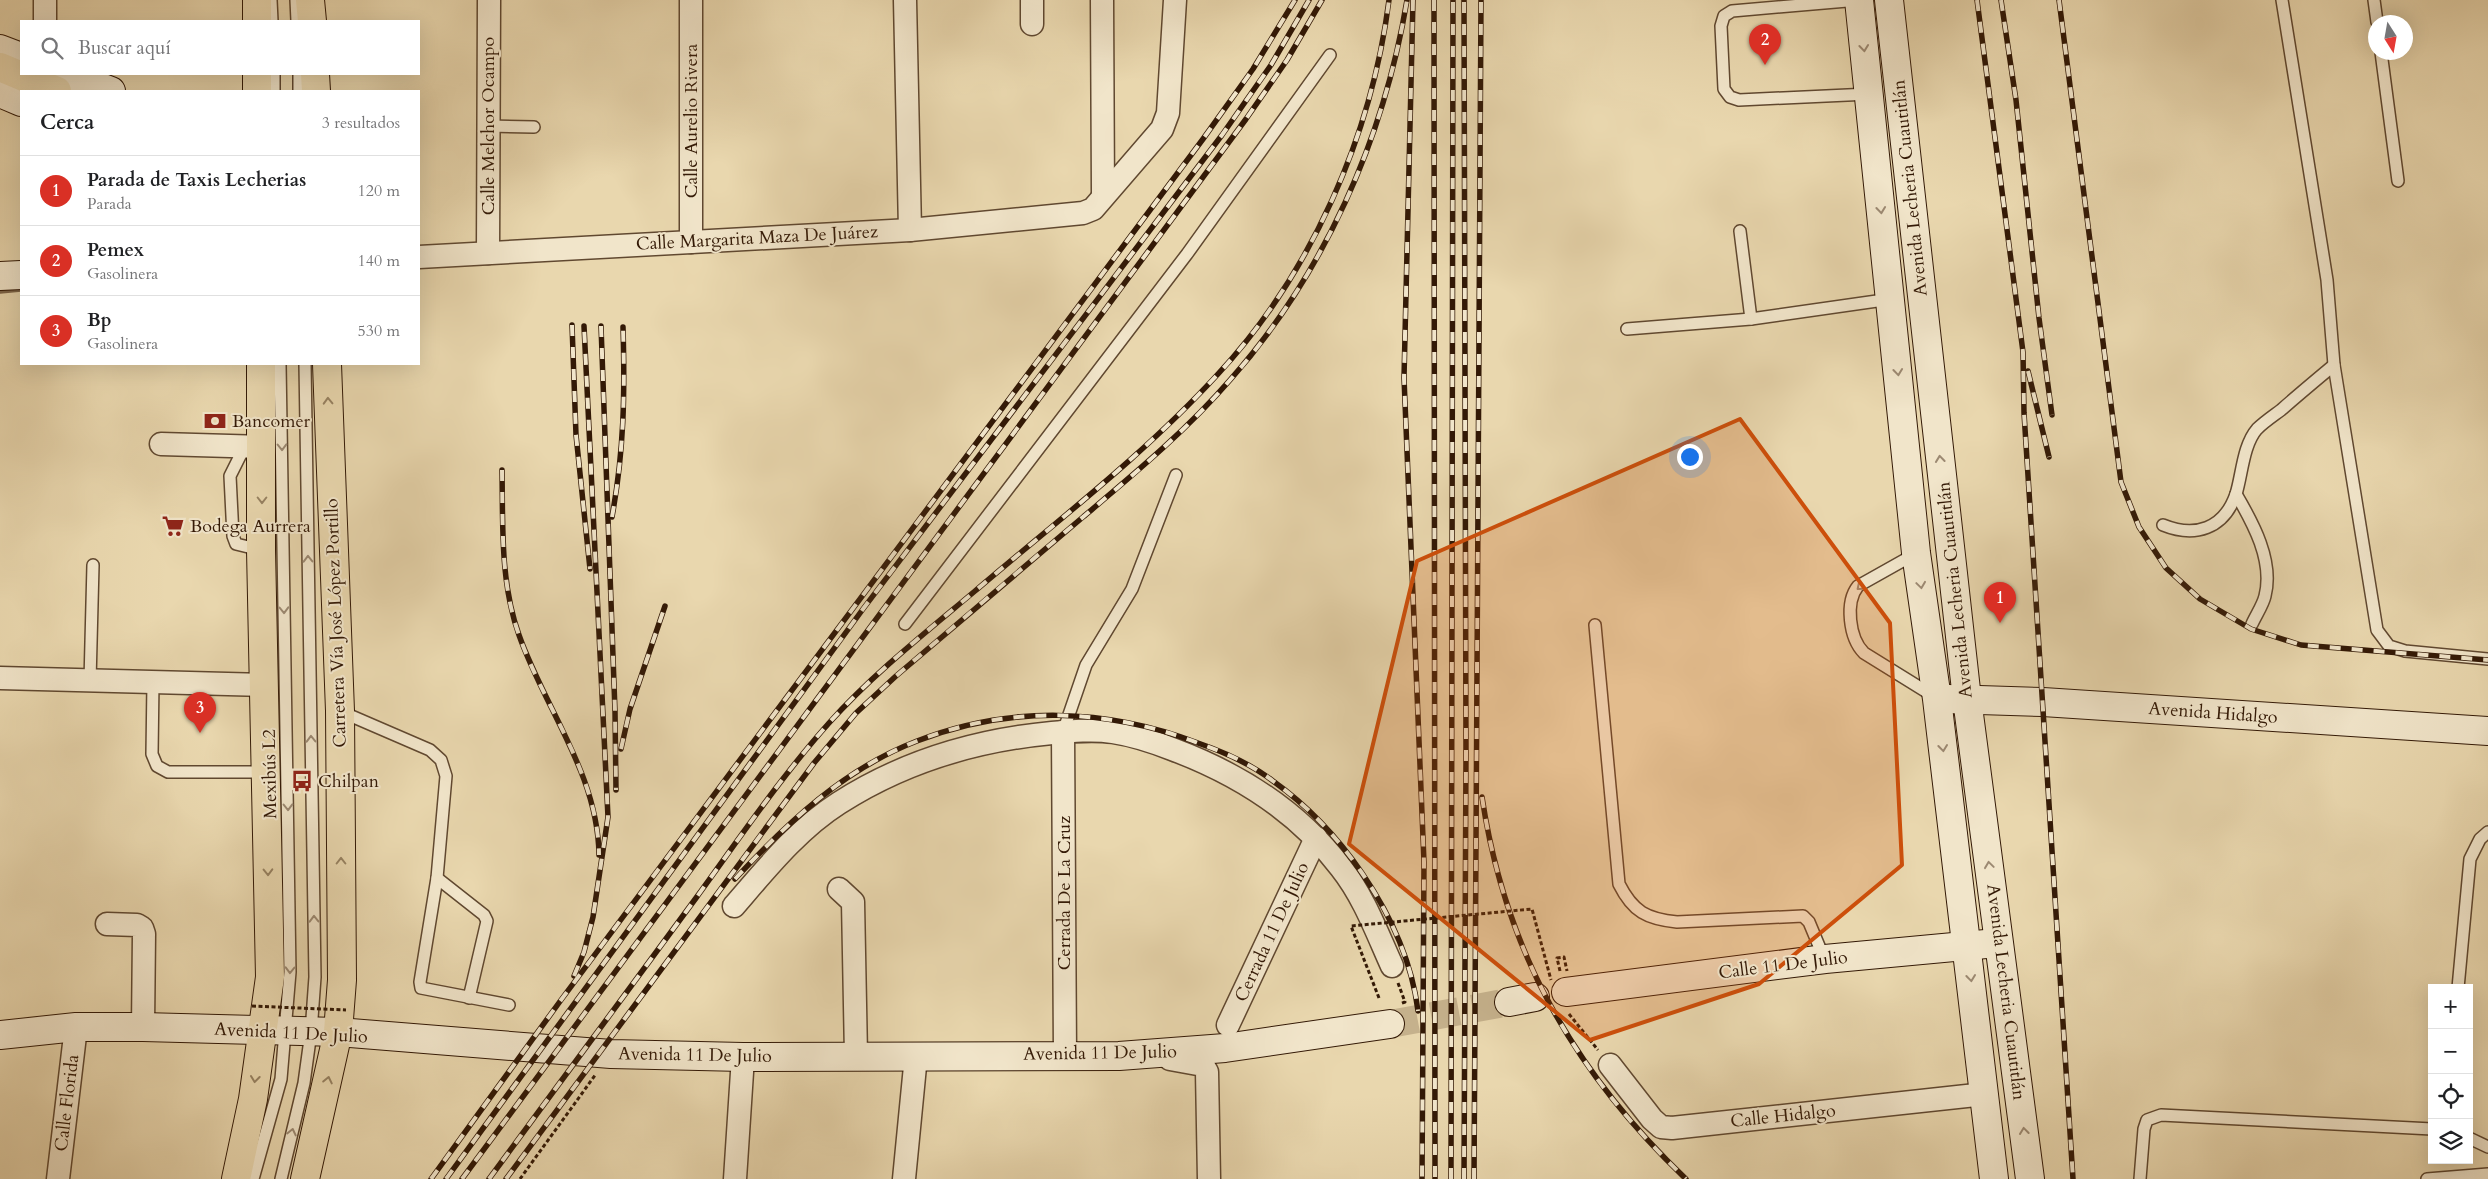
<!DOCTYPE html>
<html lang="es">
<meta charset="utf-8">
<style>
body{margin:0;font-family:Cardo,serif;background:#f2f2f2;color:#202124}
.controls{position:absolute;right:15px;bottom:15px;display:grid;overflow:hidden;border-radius:0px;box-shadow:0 5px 20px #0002}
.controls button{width:45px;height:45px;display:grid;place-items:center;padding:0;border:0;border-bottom:1px solid #e0e0e0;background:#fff;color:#202124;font:25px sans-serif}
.compass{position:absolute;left:2368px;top:15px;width:45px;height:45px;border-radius:50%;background:#fff;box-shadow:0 5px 20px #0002;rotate:169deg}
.you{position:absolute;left:1689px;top:456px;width:18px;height:18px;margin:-12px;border:4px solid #fff;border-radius:50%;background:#1a73e8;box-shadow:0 0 0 8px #1a73e833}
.badge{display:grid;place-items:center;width:32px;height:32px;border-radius:50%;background:#d93025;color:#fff;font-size:16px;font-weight:700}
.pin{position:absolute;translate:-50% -41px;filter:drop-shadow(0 1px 2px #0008)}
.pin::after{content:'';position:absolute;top:26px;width:18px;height:15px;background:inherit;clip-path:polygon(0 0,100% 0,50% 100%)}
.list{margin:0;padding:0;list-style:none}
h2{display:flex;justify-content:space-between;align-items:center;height:65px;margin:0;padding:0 20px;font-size:21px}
h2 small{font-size:16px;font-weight:400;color:#757577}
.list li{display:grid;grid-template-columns:32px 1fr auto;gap:15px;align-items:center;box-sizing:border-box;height:70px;padding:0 20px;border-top:1px solid #e0e0e0}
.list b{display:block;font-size:19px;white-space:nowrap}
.list p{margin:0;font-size:16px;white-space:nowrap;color:#757577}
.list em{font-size:16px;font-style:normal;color:#757577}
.icon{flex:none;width:28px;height:28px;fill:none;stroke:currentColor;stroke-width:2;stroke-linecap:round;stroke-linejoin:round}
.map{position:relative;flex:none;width:2488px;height:1179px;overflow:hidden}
.search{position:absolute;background:#fff;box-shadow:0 5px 20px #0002;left:20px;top:20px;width:400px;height:55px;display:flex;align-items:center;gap:12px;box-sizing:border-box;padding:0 18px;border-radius:0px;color:#757577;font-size:19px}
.panel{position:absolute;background:#fff;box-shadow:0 5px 20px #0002;left:20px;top:90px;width:400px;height:275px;border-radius:0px}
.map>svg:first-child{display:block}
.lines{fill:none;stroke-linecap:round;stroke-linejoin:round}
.stream{stroke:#7b6449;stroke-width:5.5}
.secondary-tunnel{stroke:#c5b18c;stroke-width:28;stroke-dasharray:28 14;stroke-linecap:butt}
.lane-casing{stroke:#604830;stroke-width:14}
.street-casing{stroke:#604830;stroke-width:25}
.secondary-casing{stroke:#331906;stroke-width:30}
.primary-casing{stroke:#331906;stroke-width:30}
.path{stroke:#331906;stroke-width:3;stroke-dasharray:4 2.5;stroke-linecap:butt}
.lane{stroke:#f1e5ca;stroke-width:11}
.street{stroke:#f1e5ca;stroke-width:22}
.secondary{stroke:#f1e5ca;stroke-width:28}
.primary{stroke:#e9d7ae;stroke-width:28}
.rail-casing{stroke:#331906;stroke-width:5.5}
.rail{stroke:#f1e5ca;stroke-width:4;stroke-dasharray:11;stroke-linecap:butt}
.path-bridge{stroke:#331906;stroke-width:3;stroke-dasharray:4 2.5;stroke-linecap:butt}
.oneway{stroke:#9c8972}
.oneway2{stroke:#978262}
.marked{fill:#cd4f0b;fill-opacity:0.2;stroke:#cd4f0b;stroke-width:4;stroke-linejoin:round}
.labels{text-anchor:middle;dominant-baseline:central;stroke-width:4;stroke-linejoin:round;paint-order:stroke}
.street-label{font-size:18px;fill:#331906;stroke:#f1e5ca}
.poi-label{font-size:18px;fill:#331906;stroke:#f1e5ca;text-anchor:start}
</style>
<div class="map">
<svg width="2488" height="1179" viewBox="0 0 2488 1179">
<rect width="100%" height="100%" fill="#e9d7ae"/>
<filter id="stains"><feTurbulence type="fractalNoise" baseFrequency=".004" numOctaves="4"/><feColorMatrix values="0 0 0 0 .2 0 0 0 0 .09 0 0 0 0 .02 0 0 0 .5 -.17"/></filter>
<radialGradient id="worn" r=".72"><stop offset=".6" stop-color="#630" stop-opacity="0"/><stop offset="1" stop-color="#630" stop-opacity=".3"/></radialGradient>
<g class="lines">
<path class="stream" d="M0,291L21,289"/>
<path class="secondary-tunnel" d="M1390,1024L1509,1002"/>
<g class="lane-casing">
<g id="lane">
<path d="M271,0L272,21"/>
<path d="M296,0L297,21"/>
<path d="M1859,0L1732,11L1724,16L1721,26L1724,89L1730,97L1739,100L1869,94"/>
<path d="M2282,0L2327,280L2334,365L2377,630L2389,646L2405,651L2488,659"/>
<path d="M2374,0L2377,22"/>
<path d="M2381,52L2398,181"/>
<path d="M274,74V91"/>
<path d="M299,74V91"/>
<path d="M488,126L534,127"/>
<path d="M1740,231L1751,319"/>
<path d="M1627,329L1751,319L1891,299"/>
<path d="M245,446L230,476L233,536L236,544L261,550"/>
<path d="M2236,494C2253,523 2274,561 2265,596C2263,605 2256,615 2252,624"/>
<path d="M2163,525C2195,538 2224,529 2236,494C2242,475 2243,445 2257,429C2264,422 2273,416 2281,410C2298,395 2316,380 2334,365"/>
<path d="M1915,554L1858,586C1845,602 1849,638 1864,653L1935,697"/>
<path d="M905,624L1187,254L1330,55"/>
<path d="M1595,625L1619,884C1633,912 1647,919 1677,922L1803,916L1809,922L1824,958"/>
<path d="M90,681L93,565"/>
<path d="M153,682L152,754L157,766L168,772H267"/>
<path d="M342,712L430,750L441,760L446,776L437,878L420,982L421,988L509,1005"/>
<path d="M1063,732L1086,665L1132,589L1176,475"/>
<path d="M437,878L484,915L487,921L469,998"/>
<path d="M2458,988L2470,859L2480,839L2488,832"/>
<path d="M2469,1138L2488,1147"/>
<path d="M253,1179L281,1079L290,972L280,364"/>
<path d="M281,1179L304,1083L311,1032L315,977L305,364"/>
<path d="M2140,1179L2144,1129L2147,1120L2161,1115L2432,1129"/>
<path d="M2427,1179L2488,1174"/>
</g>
</g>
<g class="street-casing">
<g id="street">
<path d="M45,0V21"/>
<path d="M691,0V242"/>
<path d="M905,0L910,230"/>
<path d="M1032,0V24"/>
<path d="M1102,0L1103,195"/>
<path d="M488,253L489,0"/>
<path d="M419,257L910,230L1083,213L1093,209L1162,129L1168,113L1175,0"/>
<path d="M161,444L262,447"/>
<path d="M0,678L265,685"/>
<path d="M1063,732L1065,1055"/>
<path d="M839,889L853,902L856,1056"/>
<path d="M734,906C766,869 798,829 839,803C903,762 977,740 1052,733C1072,731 1093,729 1113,732C1133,735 1154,742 1172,749C1239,774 1298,811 1341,868C1364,897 1377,933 1392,966"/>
<path d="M107,924L137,925L142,928L144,934L143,1027"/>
<path d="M1228,1025L1316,838"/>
<path d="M1170,1059L1203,1065L1207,1072L1209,1179"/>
<path d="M1610,1065L1652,1119L1661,1127L1672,1128L1985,1094"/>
<path d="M58,1179L76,1027"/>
<path d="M735,1179L743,1057"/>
<path d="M904,1179L916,1056"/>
</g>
</g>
<g class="secondary-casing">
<g id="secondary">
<path d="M1859,0L1916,553L1937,699L1994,1179"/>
<path d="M1889,0L1967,699L2030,1179"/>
<path d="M0,49L21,57"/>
<path d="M67,74L111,91"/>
<path d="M0,93L21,102"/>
<path d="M0,276L21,275"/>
<path d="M1948,699L2043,702L2488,731"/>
<path d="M1566,992L1825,959L1986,944"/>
<path d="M1509,1002L1535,997"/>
<path d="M0,1035L76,1027H143L338,1032L611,1054L743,1057L1119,1056L1225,1048L1390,1024"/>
</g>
</g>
<g class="primary-casing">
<g id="primary">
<path d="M257,0V21"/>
<path d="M310,0L312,21"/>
<path d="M0,67L57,91"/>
<path d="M257,74V91"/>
<path d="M315,74L316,91"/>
<path d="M236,1179L253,1099L270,977L261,550V364"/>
<path d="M305,1179L338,1032L342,980L340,711L327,364"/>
</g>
</g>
<g class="path">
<path d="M1560,971L1557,958L1564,957L1567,971"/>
<path d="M1398,983L1405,1002L1400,1004"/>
<path d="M1569,1014L1598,1050"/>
<path d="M520,1179L596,1074"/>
</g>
<use href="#lane" class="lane"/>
<use href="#street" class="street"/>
<use href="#secondary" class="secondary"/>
<use href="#primary" class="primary"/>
<g class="rail-casing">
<g id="rail">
<path d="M1413,0L1404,378L1424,862L1422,1179"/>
<path d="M1434,0L1435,1179"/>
<path d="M1977,0L2023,352L2024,413L2073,1179"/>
<path d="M2001,0L2016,100L2039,318L2052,415"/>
<path d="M2059,0L2121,482L2139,527L2166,568L2200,599L2251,629L2301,645L2488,660"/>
<path d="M572,325L576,435L590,569"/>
<path d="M601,326L615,711L616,790"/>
<path d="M2028,371L2049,457"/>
<path d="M502,470C503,525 500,582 519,635C545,709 598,774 599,855"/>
<path d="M612,517C624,451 625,394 623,327"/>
<path d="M621,749L630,709L665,606"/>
<path d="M1482,797C1505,951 1574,1072 1686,1179"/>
<path d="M735,879C788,822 844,769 917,741C1009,705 1107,708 1198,743C1224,752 1251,764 1273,781C1308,806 1338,838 1362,873C1390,914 1412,962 1418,1011"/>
<path d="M574,976L584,952L593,917L608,817L584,326"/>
<path d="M431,1179L561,1000L1203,139L1253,69L1295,0"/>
<path d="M446,1179L863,609L1222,135L1271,65L1309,0"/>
<path d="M462,1179L1246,119L1287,60L1322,0"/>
<path d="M489,1179C558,1085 627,992 696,898C739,839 780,778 829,723C873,674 925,633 975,591C1057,521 1145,454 1218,374C1311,274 1372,135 1389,0"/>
<path d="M506,1179L814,763L856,713L896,676C958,623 1020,570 1083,517C1134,474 1186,431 1230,380C1324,274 1384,139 1407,0"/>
<path d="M1451,1179L1453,0"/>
<path d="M1464,1179L1466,752L1464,0"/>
<path d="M1474,1179L1481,0"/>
</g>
</g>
<use href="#rail" class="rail"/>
<g class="path-bridge">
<path d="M1379,998L1351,926L1532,909L1551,980"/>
<path d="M252,1006L346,1010"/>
</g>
</g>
<defs><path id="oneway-chevron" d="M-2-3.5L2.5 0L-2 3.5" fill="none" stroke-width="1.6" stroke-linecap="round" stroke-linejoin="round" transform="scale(1.25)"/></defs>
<g class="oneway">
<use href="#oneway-chevron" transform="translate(1864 48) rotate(84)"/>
<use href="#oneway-chevron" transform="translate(1881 210) rotate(84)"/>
<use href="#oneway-chevron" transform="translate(1898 372) rotate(84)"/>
<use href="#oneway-chevron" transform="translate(282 447) rotate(89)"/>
<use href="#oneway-chevron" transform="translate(1940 459) rotate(-96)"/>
<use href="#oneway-chevron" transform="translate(308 559) rotate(-91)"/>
<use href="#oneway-chevron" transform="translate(1921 585) rotate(82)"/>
<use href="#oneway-chevron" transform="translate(1860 587) rotate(140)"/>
<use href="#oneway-chevron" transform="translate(284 610) rotate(89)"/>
<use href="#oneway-chevron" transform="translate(311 739) rotate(-91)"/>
<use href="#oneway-chevron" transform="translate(1943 748) rotate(83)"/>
<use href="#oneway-chevron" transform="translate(288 807) rotate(89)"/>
<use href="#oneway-chevron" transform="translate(1989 865) rotate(-98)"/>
<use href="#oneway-chevron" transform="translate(314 919) rotate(-91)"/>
<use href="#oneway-chevron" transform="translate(290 970) rotate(91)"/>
<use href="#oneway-chevron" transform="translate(1971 978) rotate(83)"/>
<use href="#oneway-chevron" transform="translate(2024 1131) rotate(-97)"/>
<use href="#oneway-chevron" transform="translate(292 1132) rotate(-77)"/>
</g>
<g class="oneway2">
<use href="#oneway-chevron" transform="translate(328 401) rotate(-92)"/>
<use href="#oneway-chevron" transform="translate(262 500) rotate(90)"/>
<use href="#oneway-chevron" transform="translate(341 861) rotate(-90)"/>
<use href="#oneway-chevron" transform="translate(268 872) rotate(89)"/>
<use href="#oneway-chevron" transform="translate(255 1079) rotate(97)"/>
<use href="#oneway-chevron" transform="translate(328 1080) rotate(-78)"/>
</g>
<path class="marked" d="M1740,419L1890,623L1902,865L1759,984L1590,1040L1349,844L1417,561Z"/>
<defs>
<g id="bank-bare" transform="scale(1.725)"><path d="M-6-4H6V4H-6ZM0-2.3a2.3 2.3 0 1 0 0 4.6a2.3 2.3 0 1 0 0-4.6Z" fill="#8f2418" stroke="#f1e5ca" stroke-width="2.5" paint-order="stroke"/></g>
<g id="supermarket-bare" transform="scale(1.725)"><path d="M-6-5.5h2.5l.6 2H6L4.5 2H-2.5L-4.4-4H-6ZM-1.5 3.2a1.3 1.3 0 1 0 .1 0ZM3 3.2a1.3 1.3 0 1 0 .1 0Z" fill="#8f2418" stroke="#f1e5ca" stroke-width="2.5" paint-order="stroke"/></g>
<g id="bus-bare" transform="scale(1.725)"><path d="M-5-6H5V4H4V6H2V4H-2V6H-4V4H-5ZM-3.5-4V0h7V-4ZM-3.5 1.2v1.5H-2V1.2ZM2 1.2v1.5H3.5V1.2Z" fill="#8f2418" stroke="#f1e5ca" stroke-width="2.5" paint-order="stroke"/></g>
</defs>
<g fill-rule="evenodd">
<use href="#bank-bare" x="215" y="421"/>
<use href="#supermarket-bare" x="173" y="526"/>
<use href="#bus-bare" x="302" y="781"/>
</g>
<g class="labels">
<g class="street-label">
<text transform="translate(691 121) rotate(-90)">Calle Aurelio Rivera</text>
<text transform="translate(488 126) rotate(-90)">Calle Melchor Ocampo</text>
<text transform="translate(1910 188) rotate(-96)">Avenida Lecheria Cuautitlán</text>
<text transform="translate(757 238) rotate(-3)">Calle Margarita Maza De Juárez</text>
<text transform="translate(1955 590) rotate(-96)">Avenida Lecheria Cuautitlán</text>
<text transform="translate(336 623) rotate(-92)">Carretera Vía José López Portillo</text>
<text transform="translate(2213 713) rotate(4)">Avenida Hidalgo</text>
<text transform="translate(270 774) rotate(-91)">Mexibús L2</text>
<text transform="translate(1064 893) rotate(-90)">Cerrada De La Cruz</text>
<text transform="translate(1272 932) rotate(-65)">Cerrada 11 De Julio</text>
<text transform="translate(1783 965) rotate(-7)">Calle 11 De Julio</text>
<text transform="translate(2006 992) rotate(83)">Avenida Lecheria Cuautitlán</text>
<text transform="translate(291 1033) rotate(3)">Avenida 11 De Julio</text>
<text transform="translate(1100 1053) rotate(-1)">Avenida 11 De Julio</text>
<text transform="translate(695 1055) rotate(1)">Avenida 11 De Julio</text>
<text transform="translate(67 1103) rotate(-83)">Calle Florida</text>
<text transform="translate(1783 1116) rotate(-6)">Calle Hidalgo</text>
</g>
<g class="poi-label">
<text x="232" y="421">Bancomer</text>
<text x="190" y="526">Bodega Aurrera</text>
<text x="318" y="781">Chilpan</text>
</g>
</g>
<rect width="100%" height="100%" filter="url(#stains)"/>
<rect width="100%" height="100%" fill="url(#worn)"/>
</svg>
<div class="controls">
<button>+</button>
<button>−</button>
<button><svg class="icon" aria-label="locate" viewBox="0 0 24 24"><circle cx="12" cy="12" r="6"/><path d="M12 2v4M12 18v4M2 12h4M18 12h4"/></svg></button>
<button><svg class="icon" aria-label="layers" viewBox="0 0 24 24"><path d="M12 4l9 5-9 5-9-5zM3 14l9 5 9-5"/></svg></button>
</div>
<svg class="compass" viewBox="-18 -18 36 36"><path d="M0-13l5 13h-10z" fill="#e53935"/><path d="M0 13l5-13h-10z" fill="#757577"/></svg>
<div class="you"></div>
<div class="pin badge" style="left:2000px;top:623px">1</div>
<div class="pin badge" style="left:1765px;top:65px">2</div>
<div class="pin badge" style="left:200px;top:733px">3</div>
<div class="search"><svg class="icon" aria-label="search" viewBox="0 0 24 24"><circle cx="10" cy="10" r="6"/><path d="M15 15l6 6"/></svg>Buscar aquí</div>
<section class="panel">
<h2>Cerca<small>3 resultados</small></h2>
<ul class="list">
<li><span class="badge">1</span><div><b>Parada de Taxis Lecherias</b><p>Parada</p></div><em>120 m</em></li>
<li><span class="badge">2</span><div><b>Pemex</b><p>Gasolinera</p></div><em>140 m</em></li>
<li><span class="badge">3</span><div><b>Bp</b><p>Gasolinera</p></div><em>530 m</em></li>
</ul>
</section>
</div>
